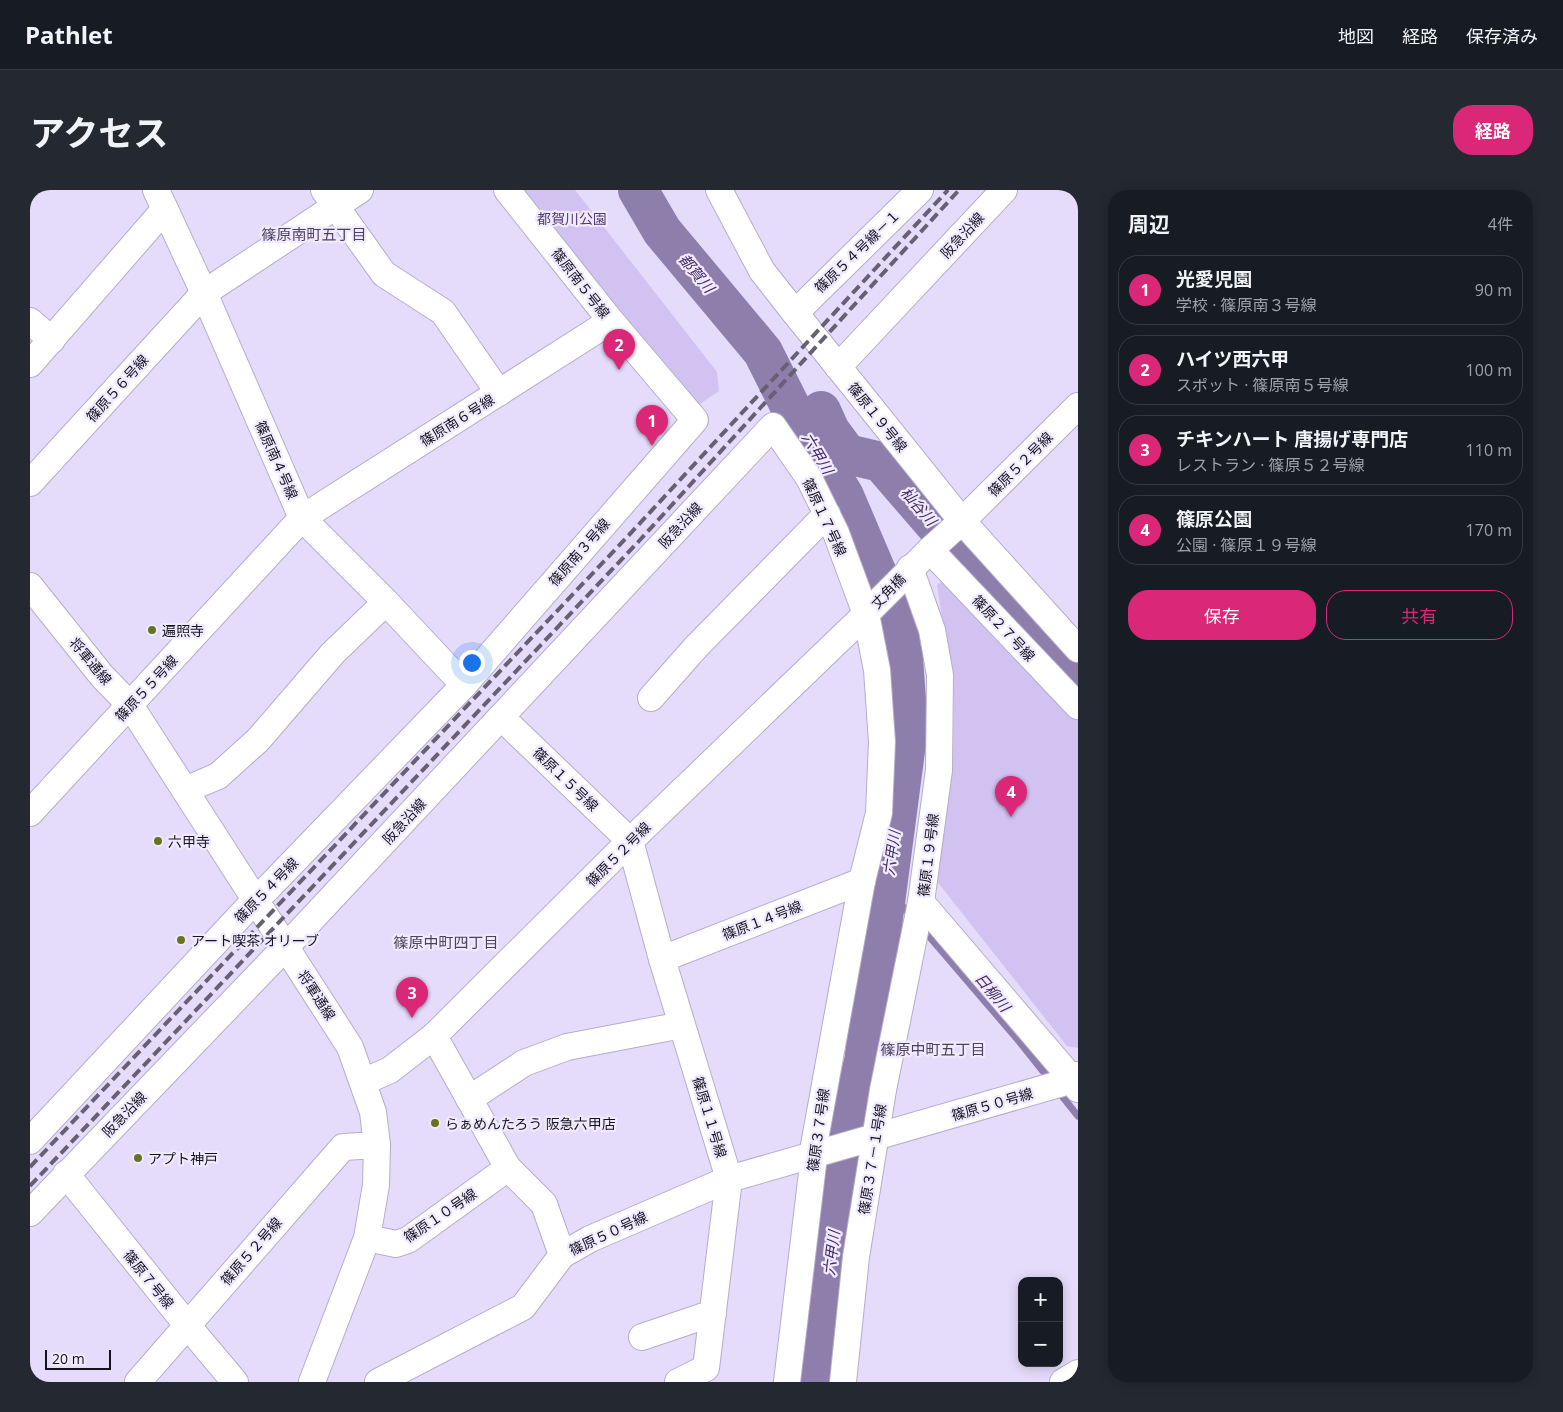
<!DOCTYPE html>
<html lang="ja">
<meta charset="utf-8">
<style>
body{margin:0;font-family:"Open Sans","Noto Sans JP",sans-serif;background:#242831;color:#f1f3f6}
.controls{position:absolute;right:15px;bottom:15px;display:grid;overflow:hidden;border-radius:10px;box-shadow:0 2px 12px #0003}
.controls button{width:45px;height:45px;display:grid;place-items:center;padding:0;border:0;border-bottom:1px solid #363941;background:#171b24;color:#f1f3f6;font:25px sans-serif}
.scale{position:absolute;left:15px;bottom:12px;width:66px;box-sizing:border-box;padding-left:5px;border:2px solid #15121d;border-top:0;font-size:14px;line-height:18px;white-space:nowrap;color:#15121d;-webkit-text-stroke:4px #f0eafe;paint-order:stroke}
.you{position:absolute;left:441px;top:472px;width:18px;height:18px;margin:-12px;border:4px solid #fff;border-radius:50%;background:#1a73e8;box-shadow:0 0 0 8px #1a73e833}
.badge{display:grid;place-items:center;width:32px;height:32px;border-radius:50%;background:#db2777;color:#fff;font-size:16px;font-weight:700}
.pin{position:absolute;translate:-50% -41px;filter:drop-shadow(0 1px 2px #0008)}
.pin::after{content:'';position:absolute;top:26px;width:18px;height:15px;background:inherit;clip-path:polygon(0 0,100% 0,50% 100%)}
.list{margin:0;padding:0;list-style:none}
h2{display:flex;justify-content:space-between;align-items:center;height:65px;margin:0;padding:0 20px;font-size:21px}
h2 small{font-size:16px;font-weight:400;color:#9ea1a6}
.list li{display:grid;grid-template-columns:32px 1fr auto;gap:15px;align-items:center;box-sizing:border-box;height:70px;margin:0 10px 10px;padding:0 10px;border:1px solid #363941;border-radius:20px}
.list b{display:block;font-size:19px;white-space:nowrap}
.list p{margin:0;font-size:16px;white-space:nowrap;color:#9ea1a6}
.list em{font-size:16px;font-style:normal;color:#9ea1a6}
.actions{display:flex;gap:10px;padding:15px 20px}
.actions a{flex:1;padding:11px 0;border:1px solid #db2777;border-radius:20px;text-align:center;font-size:18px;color:#db2777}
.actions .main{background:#db2777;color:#fff}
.map{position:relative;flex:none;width:1048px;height:1192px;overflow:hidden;border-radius:20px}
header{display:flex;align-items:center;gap:30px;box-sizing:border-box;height:70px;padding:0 25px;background:#171b24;border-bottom:1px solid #363941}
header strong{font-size:24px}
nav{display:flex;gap:28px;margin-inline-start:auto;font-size:18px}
.intro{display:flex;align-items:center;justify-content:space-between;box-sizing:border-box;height:120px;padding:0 30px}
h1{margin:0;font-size:35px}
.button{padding:12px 22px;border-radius:20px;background:#db2777;color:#fff;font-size:18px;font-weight:700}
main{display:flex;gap:30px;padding:0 30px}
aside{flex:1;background:#171b24;border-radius:20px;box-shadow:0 2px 12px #0003}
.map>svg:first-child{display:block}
.green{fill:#d1c2f1}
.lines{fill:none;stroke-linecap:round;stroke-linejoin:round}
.stream{stroke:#8d7eab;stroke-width:7}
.river{stroke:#8d7eab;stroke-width:40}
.minor-casing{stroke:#b6adcc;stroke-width:28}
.minor{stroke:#fff;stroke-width:26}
.rail{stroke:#666073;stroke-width:4;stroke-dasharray:10 5;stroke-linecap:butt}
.poi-dot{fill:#657420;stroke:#f0eafe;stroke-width:2}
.labels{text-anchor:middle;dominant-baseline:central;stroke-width:4.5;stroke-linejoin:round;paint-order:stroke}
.park-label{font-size:14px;fill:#513b76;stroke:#f0eafe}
.street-label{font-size:14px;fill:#15121d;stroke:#f0eafe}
.poi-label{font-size:14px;fill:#15121d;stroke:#f0eafe;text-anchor:start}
.neighbourhood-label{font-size:15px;fill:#4b425c;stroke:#f0eafe}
.water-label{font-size:15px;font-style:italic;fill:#412a64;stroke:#f0eafe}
</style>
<header>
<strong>Pathlet</strong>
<nav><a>地図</a><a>経路</a><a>保存済み</a></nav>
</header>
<div class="intro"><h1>アクセス</h1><a class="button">経路</a></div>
<main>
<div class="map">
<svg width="1048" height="1192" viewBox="0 0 1048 1192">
<rect width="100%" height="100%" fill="#e5dbfb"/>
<g class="green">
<path d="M494,0H545L687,182L689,201L667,216Z"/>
<path d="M912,391L920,393L1048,530V858L1037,856L906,690L904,678L923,575L924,504L907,395Z"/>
</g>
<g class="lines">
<g class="stream">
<path d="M856,697L881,726"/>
<path d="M892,738L988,850L1020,890"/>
<path d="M1028,901L1048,926"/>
</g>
<g class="river">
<path d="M608,0L632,41L733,162L759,214L814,306L871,440L878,538L834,872L818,931L784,1192"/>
<path d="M791,221L800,241L817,264L851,272L927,360L1026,465L1048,486"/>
</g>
<g class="minor-casing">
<g id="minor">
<path d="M126,0L174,103L272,328L356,412L434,495"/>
<path d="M294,0L354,84L413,122L469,203"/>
<path d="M689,0L732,81L765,123L932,331L1048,459"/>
<path d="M765,123L890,0"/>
<path d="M0,131L22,150"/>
<path d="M0,174L135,19"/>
<path d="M808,177L974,0"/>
<path d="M0,293L174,103L330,0"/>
<path d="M900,360L1048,516"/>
<path d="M0,396L72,486L100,515L320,857L343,922L347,955L346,995L337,1048L282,1192"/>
<path d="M621,508L666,457L797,324"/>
<path d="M471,527L600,651L632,769L699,989L676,1178L648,1192"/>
<path d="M155,600L188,586L228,550L303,463L356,412"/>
<path d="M0,623L272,328L581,131"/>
<path d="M891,712L1043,890L1048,899"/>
<path d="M632,769L832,691"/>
<path d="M404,846L478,978L514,1014L532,1065"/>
<path d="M333,892L360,880L404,846L600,651L836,424L900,360L932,331L1048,216"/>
<path d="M439,909L494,873L537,857L652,835"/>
<path d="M0,951L225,710L237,699L434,495L665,230L581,131L477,0"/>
<path d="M36,984L157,1135L205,1192"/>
<path d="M0,1023L266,746L743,236L779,288L806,343L836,424L847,480L852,552L849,623L832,691L782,966H784L757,1192"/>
<path d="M337,1048L366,1054L378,1050L478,978"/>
<path d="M612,1147L683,1123"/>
<path d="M108,1192L313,957L347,955"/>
<path d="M348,1192L493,1117L532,1065L560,1049L699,989L1043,890L1048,885"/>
<path d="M813,1192L826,1067L853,900L891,712L909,580L910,485L902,440L880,378"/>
<path d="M1033,1192L1048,1183"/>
</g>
</g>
<use href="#minor" class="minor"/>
<g class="rail">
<path d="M0,977L599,345L918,0"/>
<path d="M0,996L609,351L929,0"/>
</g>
</g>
<g class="poi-dot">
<circle cx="122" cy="440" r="5"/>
<circle cx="128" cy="651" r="5"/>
<circle cx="151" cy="750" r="5"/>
<circle cx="405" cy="933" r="5"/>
<circle cx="108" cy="968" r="5"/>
</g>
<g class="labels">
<g class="park-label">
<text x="542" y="28">都賀川公園</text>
</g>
<g class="street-label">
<text transform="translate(932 45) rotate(-47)">阪急沿線</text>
<text transform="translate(827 61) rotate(-44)">篠原５４号線－１</text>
<text transform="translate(551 93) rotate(52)">篠原南５号線</text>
<text transform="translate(87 198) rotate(-48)">篠原５６号線</text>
<text transform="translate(848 227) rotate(51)">篠原１９号線</text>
<text transform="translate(427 230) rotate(-32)">篠原南６号線</text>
<text transform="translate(247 270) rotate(66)">篠原南４号線</text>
<text transform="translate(990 274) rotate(-45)">篠原５２号線</text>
<text transform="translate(795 327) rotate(65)">篠原１７号線</text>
<text transform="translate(650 335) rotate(-47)">阪急沿線</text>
<text transform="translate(549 362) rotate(-49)">篠原南３号線</text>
<text transform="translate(858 401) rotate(-46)">丈角橋</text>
<text transform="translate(974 438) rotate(47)">篠原２７号線</text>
<text transform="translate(61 471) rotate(50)">将軍通線</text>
<text transform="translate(116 498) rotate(-47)">篠原５５号線</text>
<text transform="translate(536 589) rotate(44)">篠原１５号線</text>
<text transform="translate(374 631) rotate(-47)">阪急沿線</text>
<text transform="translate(588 664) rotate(-45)">篠原５２号線</text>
<text transform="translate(898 665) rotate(-83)">篠原１９号線</text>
<text transform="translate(236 700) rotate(-46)">篠原５４号線</text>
<text transform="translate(732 730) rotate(-21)">篠原１４号線</text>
<text transform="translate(287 805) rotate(57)">将軍通線</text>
<text transform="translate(962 914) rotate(-16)">篠原５０号線</text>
<text transform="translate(94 924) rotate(-46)">阪急沿線</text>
<text transform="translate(680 927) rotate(73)">篠原１１号線</text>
<text transform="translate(788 940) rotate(-82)">篠原３７号線</text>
<text transform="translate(842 969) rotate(-81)">篠原３７－１号線</text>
<text transform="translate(410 1025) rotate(-34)">篠原１０号線</text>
<text transform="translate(578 1043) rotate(-25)">篠原５０号線</text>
<text transform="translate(221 1061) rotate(-49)">篠原５２号線</text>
<text transform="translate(119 1089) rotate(51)">篠原７号線</text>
</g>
<g class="poi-label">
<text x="132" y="440">遍照寺</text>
<text x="138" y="651">六甲寺</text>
<text x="161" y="750">アート喫茶 オリーブ</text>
<text x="415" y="933">らぁめんたろう 阪急六甲店</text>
<text x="118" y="968">アプト神戸</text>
</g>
<g class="neighbourhood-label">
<text x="284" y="44">篠原南町五丁目</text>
<text x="416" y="752">篠原中町四丁目</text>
<text x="903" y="859">篠原中町五丁目</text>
</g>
<g class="water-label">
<text transform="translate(667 83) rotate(50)">都賀川</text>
<text transform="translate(788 263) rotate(59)">六甲川</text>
<text transform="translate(889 316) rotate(49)">杣谷川</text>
<text transform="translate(861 663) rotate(-82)">六甲川</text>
<text transform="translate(963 802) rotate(50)">日柳川</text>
<text transform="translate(801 1063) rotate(-83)">六甲川</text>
</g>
</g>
</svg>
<div class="controls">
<button>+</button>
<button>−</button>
</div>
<div class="scale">20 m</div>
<div class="you"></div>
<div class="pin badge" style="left:622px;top:256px">1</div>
<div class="pin badge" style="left:589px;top:180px">2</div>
<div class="pin badge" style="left:382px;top:828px">3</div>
<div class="pin badge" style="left:981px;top:627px">4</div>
</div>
<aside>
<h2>周辺<small>4件</small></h2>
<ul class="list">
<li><span class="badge">1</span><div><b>光愛児園</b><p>学校 · 篠原南３号線</p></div><em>90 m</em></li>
<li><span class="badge">2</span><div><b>ハイツ西六甲</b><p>スポット · 篠原南５号線</p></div><em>100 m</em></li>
<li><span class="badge">3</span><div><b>チキンハート 唐揚げ専門店</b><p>レストラン · 篠原５２号線</p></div><em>110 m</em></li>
<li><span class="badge">4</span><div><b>篠原公園</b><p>公園 · 篠原１９号線</p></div><em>170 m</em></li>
</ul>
<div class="actions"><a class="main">保存</a><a>共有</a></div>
</aside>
</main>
